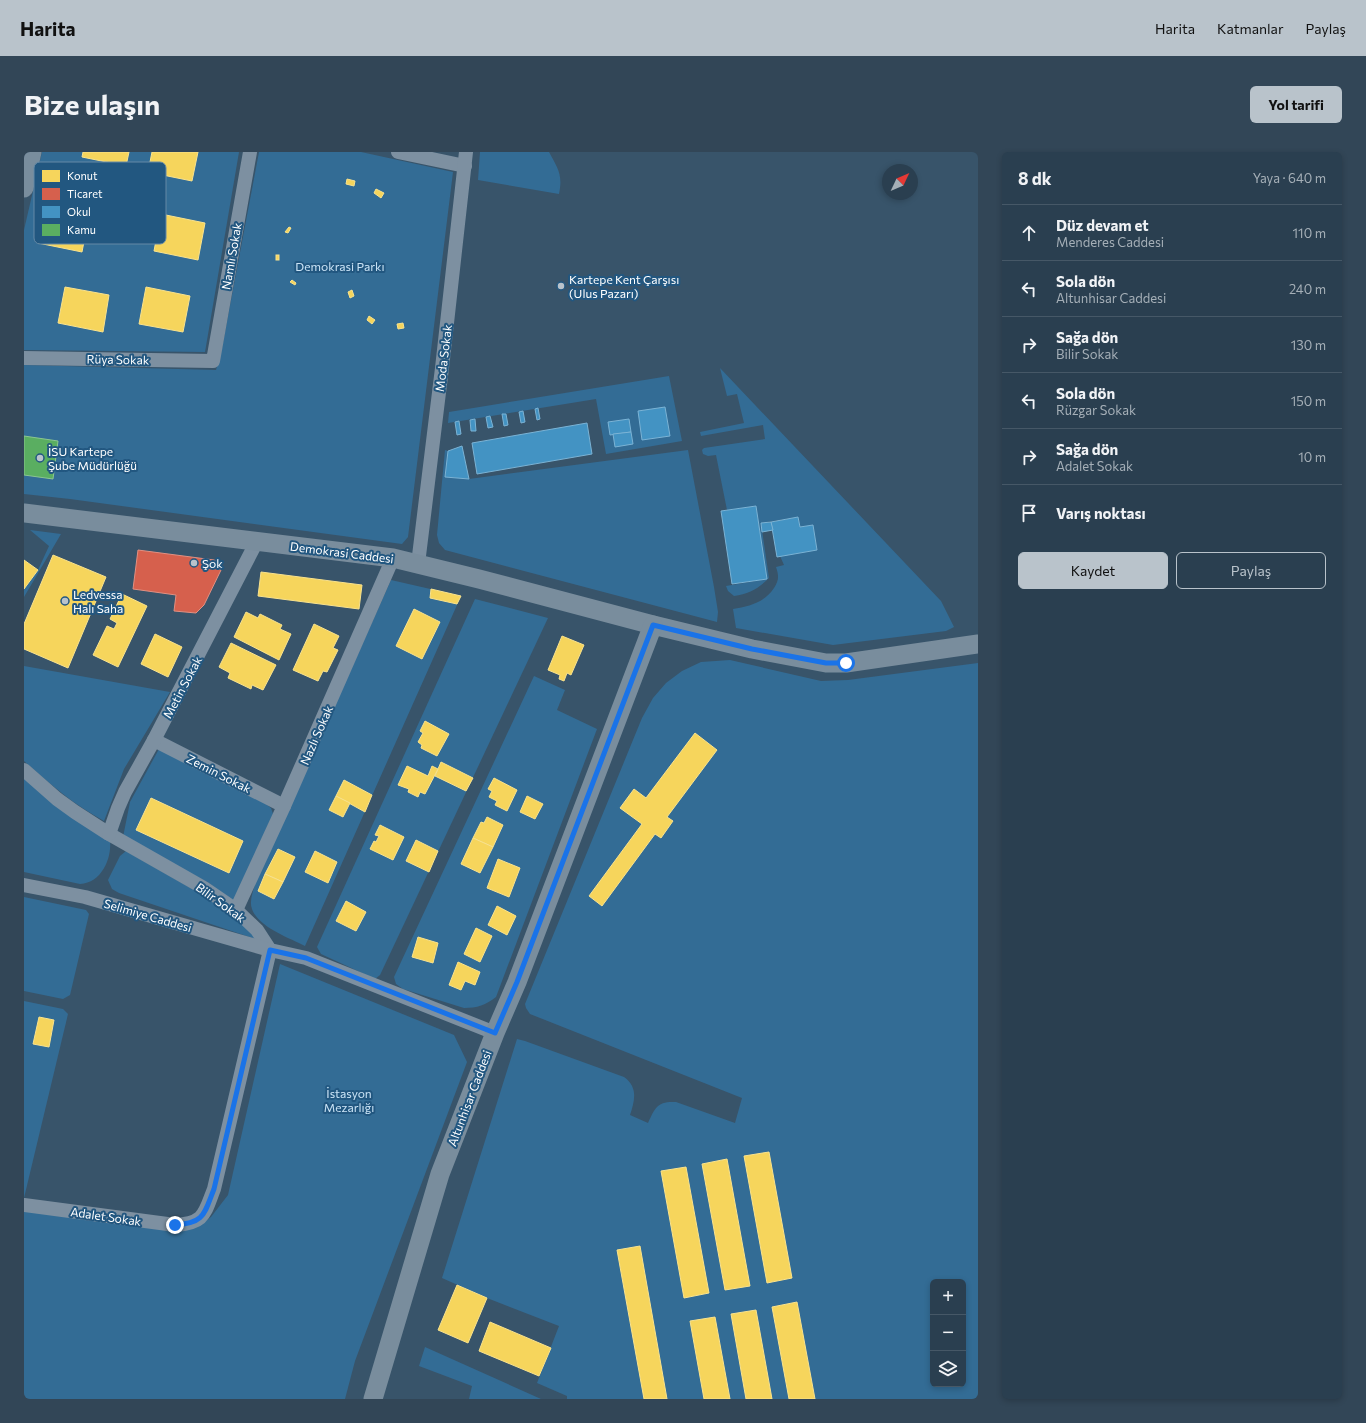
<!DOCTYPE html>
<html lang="tr">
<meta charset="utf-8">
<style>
body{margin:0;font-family:Commissioner,sans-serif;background:#324657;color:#f1f3f6}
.controls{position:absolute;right:12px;bottom:12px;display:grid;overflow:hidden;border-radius:6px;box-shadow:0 2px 6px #0003}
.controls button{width:36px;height:36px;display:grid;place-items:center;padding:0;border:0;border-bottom:1px solid #465867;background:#2a3f50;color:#f1f3f6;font:20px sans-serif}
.compass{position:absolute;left:858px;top:12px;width:36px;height:36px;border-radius:50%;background:#2a3f50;box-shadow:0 2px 6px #0003;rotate:46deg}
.stop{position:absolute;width:12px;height:12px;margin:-9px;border:3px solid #1a73e8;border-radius:50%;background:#fff}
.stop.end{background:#1a73e8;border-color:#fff;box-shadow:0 1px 4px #0008}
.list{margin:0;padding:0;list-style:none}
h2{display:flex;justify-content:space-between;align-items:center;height:52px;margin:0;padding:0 16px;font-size:17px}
h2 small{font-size:13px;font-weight:400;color:#a5afb7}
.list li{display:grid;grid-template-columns:26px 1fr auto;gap:12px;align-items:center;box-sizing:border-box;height:56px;padding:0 16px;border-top:1px solid #465867}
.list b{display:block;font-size:15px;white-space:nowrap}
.list p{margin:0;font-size:13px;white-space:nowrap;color:#a5afb7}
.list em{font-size:13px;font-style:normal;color:#a5afb7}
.actions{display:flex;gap:8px;padding:12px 16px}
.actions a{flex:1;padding:9px 0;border:1px solid #b9c3cb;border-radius:6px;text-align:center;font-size:14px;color:#b9c3cb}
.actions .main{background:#b9c3cb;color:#111}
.icon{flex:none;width:22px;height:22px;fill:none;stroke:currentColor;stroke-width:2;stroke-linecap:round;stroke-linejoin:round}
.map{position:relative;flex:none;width:954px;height:1247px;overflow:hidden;border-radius:6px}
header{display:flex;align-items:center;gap:24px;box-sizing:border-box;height:56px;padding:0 20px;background:#b9c3cb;color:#111}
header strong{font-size:19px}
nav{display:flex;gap:22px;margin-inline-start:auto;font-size:14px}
.intro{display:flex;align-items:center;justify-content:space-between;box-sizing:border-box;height:96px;padding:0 24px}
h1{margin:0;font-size:28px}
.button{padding:10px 18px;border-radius:6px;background:#b9c3cb;color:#111;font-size:14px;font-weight:700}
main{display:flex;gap:24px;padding:0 24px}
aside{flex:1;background:#2a3f50;border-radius:6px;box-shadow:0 2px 6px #0003}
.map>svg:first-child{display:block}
.green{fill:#336c95;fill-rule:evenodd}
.homes{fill:#f6d55c;stroke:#f9e28d}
.shops{fill:#d6604d;stroke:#e29082}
.schools{fill:#4393c3;stroke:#7bb3d5}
.public{fill:#5aae61;stroke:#8cc690}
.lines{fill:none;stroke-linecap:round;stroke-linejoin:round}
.street{stroke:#7d90a1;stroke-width:14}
.secondary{stroke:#798d9d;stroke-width:19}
.route{stroke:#1a73e8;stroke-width:5}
.poi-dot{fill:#b9c3cb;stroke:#225780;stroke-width:1.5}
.labels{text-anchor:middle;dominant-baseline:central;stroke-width:4;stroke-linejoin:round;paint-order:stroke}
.street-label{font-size:12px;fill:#fff;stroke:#225780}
.park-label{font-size:12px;fill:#cbe4f6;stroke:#225780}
.poi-label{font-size:12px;fill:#fff;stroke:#225780;text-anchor:start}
.key{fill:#225780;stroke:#6489a6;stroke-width:1}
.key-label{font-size:11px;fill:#fff}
</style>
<header>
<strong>Harita</strong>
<nav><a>Harita</a><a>Katmanlar</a><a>Paylaş</a></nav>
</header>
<div class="intro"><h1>Bize ulaşın</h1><a class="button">Yol tarifi</a></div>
<main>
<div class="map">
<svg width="954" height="1247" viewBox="0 0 954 1247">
<rect width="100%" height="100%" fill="#38546a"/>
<g class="green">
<path d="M18,0H215L181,200L0,198V78Z"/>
<path d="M235,0H337L429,20L384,385L378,392L46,347L0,342V213L192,218L198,196Z"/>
<path d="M456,0H525C534,17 539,22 535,42L454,28Z"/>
<path d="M696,216L917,449L930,475L922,479L809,493L712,476L709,457C725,454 740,451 750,436C755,428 755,424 752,415L760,413L756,404L793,398L789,373L776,375L774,365L737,371L745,426C735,436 725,442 710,444L704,439L702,434L743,427L732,354L703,358L692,303L684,304L679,302L678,298L680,296L741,287L739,273L677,284L676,280L720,271L713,242L703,244Z"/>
<path d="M645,224L658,289L582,302L572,247L424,271L425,260Z"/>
<path d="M421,298L424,299L421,325L445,327L664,298L690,435L694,460L693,470L421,398L415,391L413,383Z"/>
<path d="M6,378L37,382L0,445V437L14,418L25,394Z"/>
<path d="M367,428L437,444L281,794C265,786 234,775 228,757C225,749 229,740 231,732Z"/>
<path d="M451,447L524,466L356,823L351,827L297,802L293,795Z"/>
<path d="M706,508L797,529L824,528L954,511V1247H543V1244L513,1231L535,1174L463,1146L418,1126L493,887L501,889L600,925C614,935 611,948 606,963L624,971C631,956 633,949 652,950L711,971L718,946L506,862L502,856L501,852L618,566L629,546L642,531L658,519L677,510ZM909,1130H939V1232H909Z"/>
<path d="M0,514L146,540L100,617L80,669C49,652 27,633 0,609Z"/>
<path d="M510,524L541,538L533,558L573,577L472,845C462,853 453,856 440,856L379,837L372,832L370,825Z"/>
<path d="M135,597L234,646L247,656L249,662L209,750L185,731L99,685L106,650Z"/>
<path d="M0,624L86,688C88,707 77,731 56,732L0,720Z"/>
<path d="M102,699L193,751L213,766L234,788L95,741L88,737L84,728L96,704Z"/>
<path d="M0,745L62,758L65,762L46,843L39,847L0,839Z"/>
<path d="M256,812L430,883L443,910L331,1209L321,1247H0V1057L175,1074L187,1065L204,1043Z"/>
<path d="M0,849L39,857L44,862L0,1046Z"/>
<path d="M401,1195L517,1247H445L448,1234L395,1214Z"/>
</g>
<g class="homes">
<path d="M59,0H105L102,14L58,5Z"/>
<path d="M128,0H174L168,29L124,20Z"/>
<path d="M323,27L331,29L330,34L322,32Z"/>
<path d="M352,37L360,41L357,46L350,41Z"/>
<path d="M21,55L65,63L58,100L14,91Z"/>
<path d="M137,62L181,71L174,108L130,99Z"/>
<path d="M265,75L267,76L264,81L261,80Z"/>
<rect x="252" y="103" width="3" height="5"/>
<path d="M268,128L272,131L271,133L266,130Z"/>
<path d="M41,135L85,143L79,180L34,171Z"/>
<path d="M122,135L166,144L159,180L115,172Z"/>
<path d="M328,138L330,144L326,146L324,140Z"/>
<path d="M345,164L351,168L348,172L343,168Z"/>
<path d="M379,171L380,176L374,177L373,172Z"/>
<path d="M29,403L82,425L44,516L0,497V472Z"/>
<path d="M0,408L14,418L0,437Z"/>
<path d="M237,420L338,433L335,457L234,444Z"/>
<path d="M407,437L437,444L433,452L406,446Z"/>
<path d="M98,442L123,454L94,515L69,503L83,474L90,477L93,471L86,467Z"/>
<path d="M390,457L416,470L398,507L372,494Z"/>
<path d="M222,460L234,466L236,462L258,473L256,477L267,482L255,508L210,485Z"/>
<path d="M290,472L315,484L309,496L314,498L303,520L299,519L294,529L269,518Z"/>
<path d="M131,482L158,495L144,525L117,512Z"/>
<path d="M538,484L560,493L547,523L543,521L540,529L535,527L536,523L524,518Z"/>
<path d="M207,491L252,513L239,538L228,533L227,537L204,526L206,521L195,515Z"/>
<path d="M401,569L425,582L413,604L397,596L398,593L394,590L399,581L396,579Z"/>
<path d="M671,581L693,598L643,665L649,669L637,686L631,682L578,754L565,744L618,672L596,656L610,637L622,646Z"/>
<path d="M417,610L449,626L442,639L411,624Z"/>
<path d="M383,614L404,624L408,614L414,617L401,642L396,640L394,645L384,640L385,637L374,633Z"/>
<path d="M470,626L493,638L483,659L471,653L473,649L465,645L468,639L464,637Z"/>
<path d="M320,628L348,643L341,660L312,644Z"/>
<path d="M312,644L326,651L319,665L305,658Z"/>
<path d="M503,644L519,652L511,667L496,660Z"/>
<path d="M127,646L219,689L205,721L112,678Z"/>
<path d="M463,665L479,673L469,695L449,686L457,670L460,671Z"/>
<path d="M356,673L380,685L369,708L346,697L350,689L352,690L355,684L351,683Z"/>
<path d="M449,686L469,695L456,721L437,712Z"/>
<path d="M392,688L414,699L405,720L382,709Z"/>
<path d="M254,697L271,705L259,730L241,722Z"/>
<path d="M291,699L313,710L304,731L281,720Z"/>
<path d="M474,707L496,716L485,745L463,736Z"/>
<path d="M241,722L259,730L250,747L234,739Z"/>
<path d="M322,749L342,760L332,779L312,769Z"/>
<path d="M473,754L492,764L483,783L464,773Z"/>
<path d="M452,776L468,784L456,810L440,802Z"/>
<path d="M394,785L414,791L409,811L388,805Z"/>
<path d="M434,810L456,820L451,833L441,829L437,838L425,833Z"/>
<path d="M15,865L30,868L25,895L9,892Z"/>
<path d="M745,1000L768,1126L743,1131L720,1004Z"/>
<path d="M703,1007L726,1134L701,1138L678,1012Z"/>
<path d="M662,1015L685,1141L660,1146L637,1019Z"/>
<path d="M616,1094L643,1247H620L593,1098Z"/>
<path d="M433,1133L463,1146L444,1191L414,1178Z"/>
<path d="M773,1150L791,1247H765L748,1155Z"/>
<path d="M732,1158L748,1247H722L707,1162Z"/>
<path d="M691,1165L706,1247H680L666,1169Z"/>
<path d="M466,1170L527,1196L515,1224L455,1199Z"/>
</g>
<path class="shops" d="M114,398L190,408L194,410L197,418L180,453L172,461L150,459L152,443L109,437Z"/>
<g class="schools">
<path d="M641,255L646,284L618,288L614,259Z"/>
<path d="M514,256L516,267L513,268L511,257Z"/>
<path d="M499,259L501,270L497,271L495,260Z"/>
<path d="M478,262H482L484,273L480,274Z"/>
<path d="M466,264L469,275L464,276L462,265Z"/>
<path d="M451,267L452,279H447L446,268Z"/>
<path d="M605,267L607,280L586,283L584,270Z"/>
<path d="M435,269L437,282L433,283L431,270Z"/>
<path d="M563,271L568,302L453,322L448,291Z"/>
<path d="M607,280L609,292L591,295L589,282Z"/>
<path d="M438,294L445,327L421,325L424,299Z"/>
<path d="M732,354L743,427L708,432L697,359Z"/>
<path d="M774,365L776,375L789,373L793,398L753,405L747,370Z"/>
<path d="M747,370L749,378L738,380L737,371Z"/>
</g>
<path class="public" d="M0,284L34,289L29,327L0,323Z"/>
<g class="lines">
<g class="street">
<path d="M374,0L441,14"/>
<path d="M0,206L189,209L226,0"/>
<path d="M394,412L418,216L442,0"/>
<path d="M130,588L260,654"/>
<path d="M0,618L33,647L51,660L85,682L180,736L212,758L233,778L246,798L282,806L471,881"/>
<path d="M85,682L94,656L101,640L130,588L233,389"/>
<path d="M0,733L61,745L246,798L190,1037C180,1062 181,1071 151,1073L0,1053"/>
<path d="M212,758L260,654L369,406"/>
</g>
<g class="secondary">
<path d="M0,36L8,0"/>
<path d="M0,361L369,406L455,427L629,473L728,497L802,511H822L954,492"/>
<path d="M349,1247L416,1022L471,881L493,830L629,473"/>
</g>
</g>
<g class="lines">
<path class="route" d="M151,1073C181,1071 180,1062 190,1037L246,798L282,806L471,881L493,830L629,473L728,497L802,511H822"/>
</g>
<g class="poi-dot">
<circle cx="537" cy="134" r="4"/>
<circle cx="16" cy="306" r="4"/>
<circle cx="170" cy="411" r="4"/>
<circle cx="41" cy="449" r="4"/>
</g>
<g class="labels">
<g class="street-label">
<text transform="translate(207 104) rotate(-80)">Namlı Sokak</text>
<text transform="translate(419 206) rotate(-83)">Moda Sokak</text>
<text transform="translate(94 207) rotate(1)">Rüya Sokak</text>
<text transform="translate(318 400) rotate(7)">Demokrasi Caddesi</text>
<text transform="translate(158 535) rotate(-62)">Metin Sokak</text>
<text transform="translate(292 583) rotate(-66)">Nazlı Sokak</text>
<text transform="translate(195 621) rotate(27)">Zemin Sokak</text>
<text transform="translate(197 750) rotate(36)">Bilir Sokak</text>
<text transform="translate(124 763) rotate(16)">Selimiye Caddesi</text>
<text transform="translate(445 946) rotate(-69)">Altunhisar Caddesi</text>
<text transform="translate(82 1064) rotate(8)">Adalet Sokak</text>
</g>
<g class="park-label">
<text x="316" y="114">Demokrasi Parkı</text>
<text x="325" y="941">İstasyon<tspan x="325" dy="14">Mezarlığı</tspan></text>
</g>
<g class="poi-label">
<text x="545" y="127">Kartepe Kent Çarşısı<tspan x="545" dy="14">(Ulus Pazarı)</tspan></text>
<text x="24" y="299">İSU Kartepe<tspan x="24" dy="14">Şube Müdürlüğü</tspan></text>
<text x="178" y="411">Şok</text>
<text x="49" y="442">Ledvessa<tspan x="49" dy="14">Halı Saha</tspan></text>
</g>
</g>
<rect x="10" y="10" width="132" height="82" rx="6" class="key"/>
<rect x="18" y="18" width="18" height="12" fill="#f6d55c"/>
<rect x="18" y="36" width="18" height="12" fill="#d6604d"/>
<rect x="18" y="54" width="18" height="12" fill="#4393c3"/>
<rect x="18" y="72" width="18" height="12" fill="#5aae61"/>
<g class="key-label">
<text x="43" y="28">Konut</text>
<text x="43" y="46">Ticaret</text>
<text x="43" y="64">Okul</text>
<text x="43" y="82">Kamu</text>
</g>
</svg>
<div class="controls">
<button>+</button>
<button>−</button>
<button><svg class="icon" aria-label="layers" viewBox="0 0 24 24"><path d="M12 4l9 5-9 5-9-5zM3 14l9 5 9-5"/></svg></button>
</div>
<svg class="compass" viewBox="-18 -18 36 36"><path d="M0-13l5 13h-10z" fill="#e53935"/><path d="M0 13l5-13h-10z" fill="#a5afb7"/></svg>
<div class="stop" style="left:822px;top:511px"></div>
<div class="stop end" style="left:151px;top:1073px"></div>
</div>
<aside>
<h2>8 dk<small>Yaya · 640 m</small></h2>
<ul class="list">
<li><svg class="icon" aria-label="ahead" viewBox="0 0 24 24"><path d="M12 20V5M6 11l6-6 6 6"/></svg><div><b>Düz devam et</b><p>Menderes Caddesi</p></div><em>110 m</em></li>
<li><svg class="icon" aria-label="left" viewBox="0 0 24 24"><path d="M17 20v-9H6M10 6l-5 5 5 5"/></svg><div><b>Sola dön</b><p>Altunhisar Caddesi</p></div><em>240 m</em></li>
<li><svg class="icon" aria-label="right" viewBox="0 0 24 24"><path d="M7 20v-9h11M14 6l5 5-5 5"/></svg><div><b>Sağa dön</b><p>Bilir Sokak</p></div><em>130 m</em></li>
<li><svg class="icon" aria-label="left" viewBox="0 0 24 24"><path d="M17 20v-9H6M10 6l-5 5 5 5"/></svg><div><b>Sola dön</b><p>Rüzgar Sokak</p></div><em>150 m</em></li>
<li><svg class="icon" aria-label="right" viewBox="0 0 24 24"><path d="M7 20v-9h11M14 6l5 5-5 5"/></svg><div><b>Sağa dön</b><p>Adalet Sokak</p></div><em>10 m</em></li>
<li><svg class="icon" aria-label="arrive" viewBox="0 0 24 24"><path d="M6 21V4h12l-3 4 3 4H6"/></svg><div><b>Varış noktası</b></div></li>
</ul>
<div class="actions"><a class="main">Kaydet</a><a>Paylaş</a></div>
</aside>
</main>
